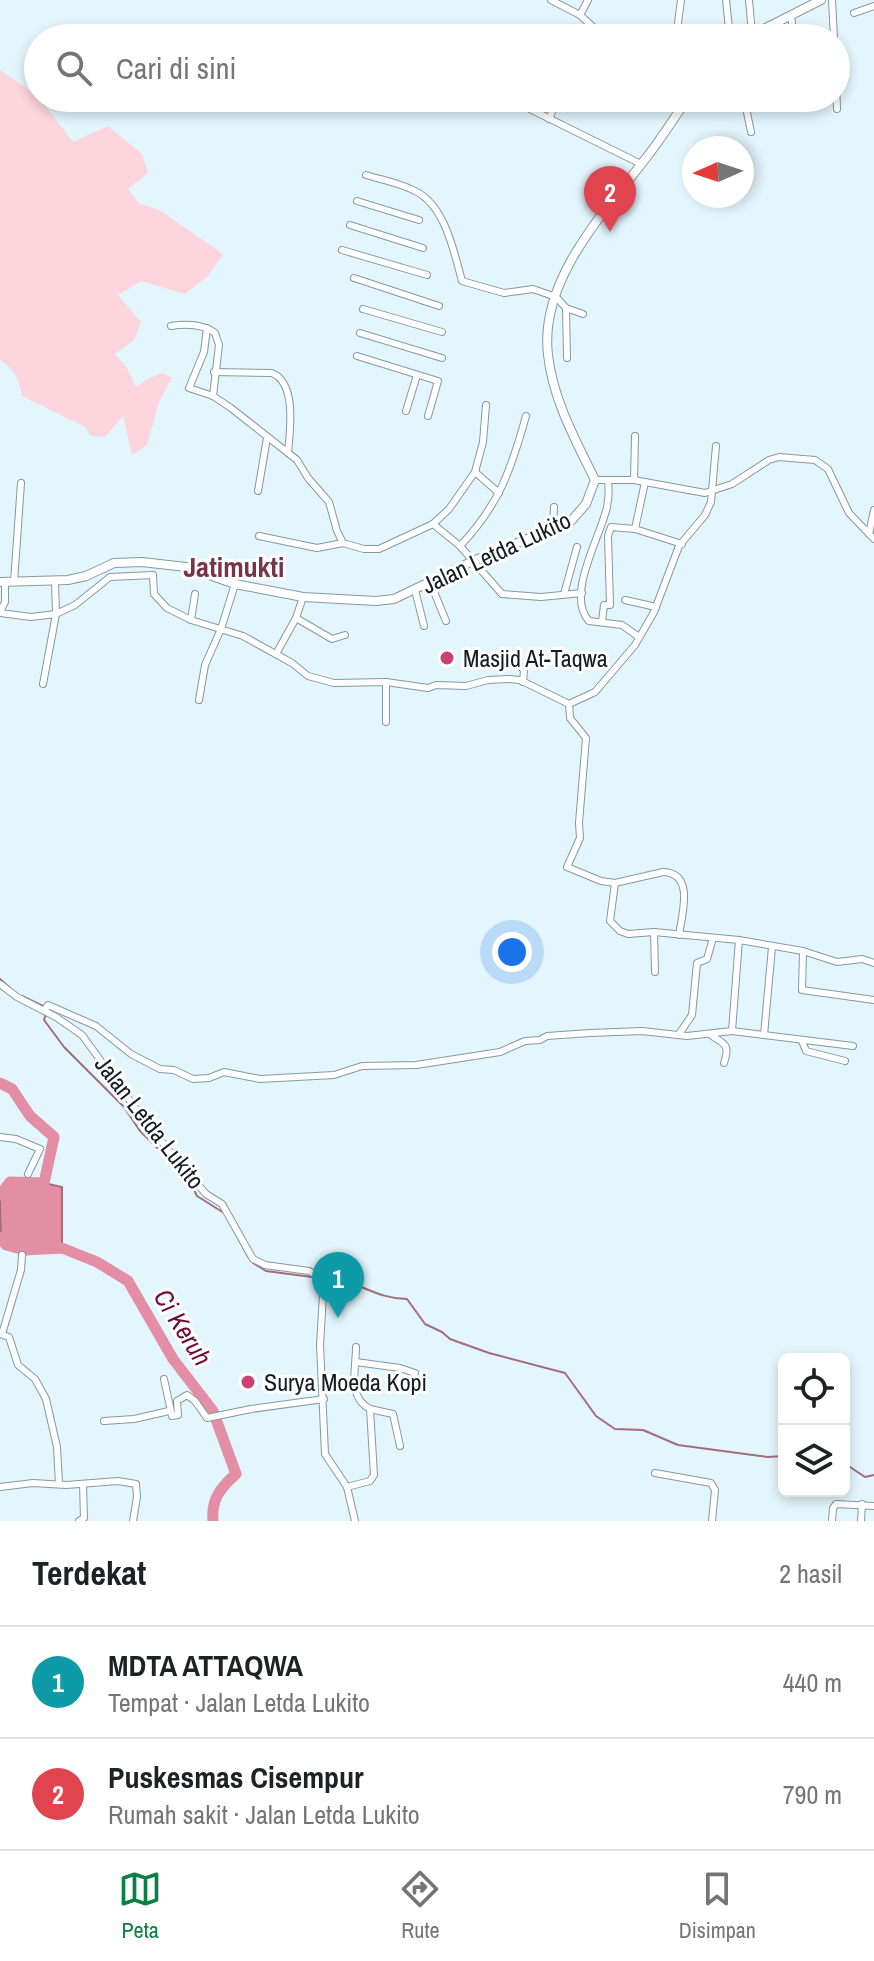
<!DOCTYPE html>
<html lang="id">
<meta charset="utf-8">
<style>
body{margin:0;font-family:"Archivo Narrow",sans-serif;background:#f2f2f2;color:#202124}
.controls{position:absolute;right:24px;bottom:24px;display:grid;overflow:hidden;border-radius:12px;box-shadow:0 4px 12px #0003}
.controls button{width:72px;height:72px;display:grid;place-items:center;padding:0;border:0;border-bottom:2px solid #e0e0e0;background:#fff;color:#202124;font:40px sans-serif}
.compass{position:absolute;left:682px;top:136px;width:72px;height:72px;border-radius:50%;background:#fff;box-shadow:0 4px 12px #0003;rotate:267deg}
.you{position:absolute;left:512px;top:952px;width:28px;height:28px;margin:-20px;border:6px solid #fff;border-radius:50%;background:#1a73e8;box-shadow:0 0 0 12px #1a73e833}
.badge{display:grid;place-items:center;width:52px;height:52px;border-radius:50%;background:#0b8043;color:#fff;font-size:26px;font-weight:700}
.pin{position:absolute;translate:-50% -66px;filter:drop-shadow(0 2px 4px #0008)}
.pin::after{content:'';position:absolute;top:42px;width:28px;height:24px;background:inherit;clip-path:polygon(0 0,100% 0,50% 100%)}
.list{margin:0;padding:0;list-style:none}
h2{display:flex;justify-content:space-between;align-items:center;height:104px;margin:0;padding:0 32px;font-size:34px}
h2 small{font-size:26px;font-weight:400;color:#757577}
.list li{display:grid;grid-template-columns:52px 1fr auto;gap:24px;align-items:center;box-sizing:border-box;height:112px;padding:0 32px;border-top:2px solid #e0e0e0}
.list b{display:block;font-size:30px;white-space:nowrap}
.list p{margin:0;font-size:26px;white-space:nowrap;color:#757577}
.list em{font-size:26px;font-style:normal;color:#757577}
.icon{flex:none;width:44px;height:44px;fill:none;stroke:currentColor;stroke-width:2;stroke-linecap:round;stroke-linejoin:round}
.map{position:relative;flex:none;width:874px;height:1521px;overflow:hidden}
.search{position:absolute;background:#fff;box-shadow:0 4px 12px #0003;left:24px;right:24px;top:24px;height:88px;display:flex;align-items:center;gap:20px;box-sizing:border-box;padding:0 28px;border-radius:44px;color:#757577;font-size:30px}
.sheet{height:328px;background:#fff}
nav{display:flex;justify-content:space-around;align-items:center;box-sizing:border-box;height:112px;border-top:2px solid #e0e0e0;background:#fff;font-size:22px;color:#757577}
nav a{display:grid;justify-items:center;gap:4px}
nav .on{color:#0b8043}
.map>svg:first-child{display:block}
.green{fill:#fdd5dd}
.water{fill:#e38ea4;stroke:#a56c7c;stroke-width:2}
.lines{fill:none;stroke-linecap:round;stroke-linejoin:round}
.stream{stroke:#a56c7c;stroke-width:2}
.river{stroke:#e38ea4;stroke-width:11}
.minor-casing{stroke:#8499a2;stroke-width:8}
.tertiary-casing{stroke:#8499a2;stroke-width:10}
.minor{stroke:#fff;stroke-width:6}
.tertiary{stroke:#fff;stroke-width:8}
.poi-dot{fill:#cc4072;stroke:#fff;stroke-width:3}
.labels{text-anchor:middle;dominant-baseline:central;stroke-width:6;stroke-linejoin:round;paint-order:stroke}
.street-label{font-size:24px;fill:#141c1f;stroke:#fff}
.poi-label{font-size:24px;fill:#141c1f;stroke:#fff;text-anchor:start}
.water-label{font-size:26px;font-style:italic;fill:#710a36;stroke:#fff}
.quarter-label{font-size:28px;font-weight:bold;fill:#793349;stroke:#fff}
</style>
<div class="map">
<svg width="874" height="1521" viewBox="0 0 874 1521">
<rect width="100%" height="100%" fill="#e3f5fd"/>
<path class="green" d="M0,70L38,96L73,142L108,126L142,154L148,173L128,189L139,203L161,211L223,254L208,276L185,294L141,281L118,295L141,322L134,340L115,354L126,367L136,387L149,378L162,373L172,378L159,402L147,445L132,455L123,416L105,437L91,436L85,427L22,396C21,383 13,367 0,360Z"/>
<path class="water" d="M10,1183H44L62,1187V1248C50,1253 8,1254 2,1240C0,1228 0,1207 0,1195Z"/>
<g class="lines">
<g class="stream">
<path d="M0,979L10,988"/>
<path d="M22,996L45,1007"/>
<path d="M46,1014L44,1020L64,1047L124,1107L140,1131L188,1178L197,1196L224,1213"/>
<path d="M233,1229L249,1258"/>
<path d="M253,1263L266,1271L312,1277"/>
<path d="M319,1277C355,1277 373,1299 407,1299L425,1324L442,1332L450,1339L489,1353L565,1373L596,1416L615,1429L643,1430L678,1445L768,1457L784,1456"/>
<path d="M844,1463L865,1477L874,1475"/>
</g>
<g class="river">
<path d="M0,1083L12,1089L30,1116L54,1137L44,1183L10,1182L0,1195"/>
<path d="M0,1237L6,1245L25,1250L62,1248L97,1262L128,1281L173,1359L213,1411L236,1474C220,1488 211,1500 213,1521"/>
</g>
<g class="minor-casing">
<g id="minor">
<path d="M551,0L580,15L605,38"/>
<path d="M726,0L730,38"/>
<path d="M749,0L752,34"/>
<path d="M832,0L834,38"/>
<path d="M854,13L874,6"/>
<path d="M580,15L588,0"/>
<path d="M791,16L794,38"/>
<path d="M584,38L592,29"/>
<path d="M676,38L681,0"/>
<path d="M836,83L837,109"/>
<path d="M513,98L530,109L641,164"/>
<path d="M744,98L751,132"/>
<path d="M549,119L558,98"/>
<path d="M366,175C382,180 400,183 415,191C445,205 454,252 462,281L504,293L533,289L556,297L566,308L583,314"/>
<path d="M357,201L419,220"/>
<path d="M350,225L423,248"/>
<path d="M342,250L427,275"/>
<path d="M354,278L439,306"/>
<path d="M566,308L567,358"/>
<path d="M363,309L442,332"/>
<path d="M171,326C185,324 203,324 215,333L219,345L213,396"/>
<path d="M207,328L204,352L189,388L213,396L231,408L297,460L308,478L329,502L337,531L343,543"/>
<path d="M360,333L442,358"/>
<path d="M357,356L438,381L428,416"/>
<path d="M214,372L272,373C297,383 290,431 288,453"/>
<path d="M406,411L417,375"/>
<path d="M475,472L499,493"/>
<path d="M595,480H634L705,493L732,484L769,460L779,457L815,460L828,469L849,513L874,539"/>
<path d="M634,480L635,436"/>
<path d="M608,481C609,490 609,498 607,507C601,536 565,595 589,621L622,625L639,637"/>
<path d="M645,482L635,529L682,544"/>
<path d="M258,491L267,438"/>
<path d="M433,524L460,546L502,594L541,597L582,593"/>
<path d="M553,530L554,507"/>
<path d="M869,534L874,510"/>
<path d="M259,536L317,548L343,543L364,549H379L433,524L449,509L475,472L483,442L486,405"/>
<path d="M460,546C499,505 511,470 526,416"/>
<path d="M14,582L21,483"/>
<path d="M430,582L446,621"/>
<path d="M415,590L424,626"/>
<path d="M564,594L577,547"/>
<path d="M625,600L656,607"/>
<path d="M0,612L5,602V582"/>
<path d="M0,613L31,617L56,614L75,605L110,577L153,575L154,594L167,608L191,620L243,636L292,663L308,676L334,683L386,682L428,688L436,685L466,686L488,680L509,679L520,680L569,704L595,692L635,645L654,612L679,546L705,515L711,502L716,446"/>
<path d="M296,618L332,639L345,635"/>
<path d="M191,620L195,594"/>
<path d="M602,621L604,605H610L608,536L611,527L635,529"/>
<path d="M276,654L296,618L303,597"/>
<path d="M516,662L524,670L523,682"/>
<path d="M386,682V722"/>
<path d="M43,684L56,614L55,582"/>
<path d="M199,700L205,665L221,629L235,584"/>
<path d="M569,704L570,718L586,738L579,823L580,838L567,867L601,881L615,883L663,872C695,873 682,914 679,935"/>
<path d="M615,883L610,921L620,931L628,934L654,932L739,940L803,951L802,990L874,1000"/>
<path d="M654,932L655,972"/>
<path d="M803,951L837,962L862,959L874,963"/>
<path d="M0,984L17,997L56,1017L82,1035L146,1123L206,1194L222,1204L253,1259L265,1265L309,1271L316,1275L323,1295L320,1345L325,1454L347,1487L355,1521"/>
<path d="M44,1011L48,1005L96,1026L131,1054L160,1069L174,1070L193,1079L209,1078L224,1072L260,1079L334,1075L362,1066L416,1065L500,1052L525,1041L540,1040L547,1036L590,1033L642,1031L687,1036L732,1031L853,1046"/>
<path d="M732,1031L739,940"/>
<path d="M679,1034L692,1015L697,963L707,959L713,938"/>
<path d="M711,1035C723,1044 731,1043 724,1063"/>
<path d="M764,1035L772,947"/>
<path d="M802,1041L806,1051L845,1061"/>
<path d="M0,1137L16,1139L40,1149L28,1174"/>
<path d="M0,1334L9,1337L18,1365L35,1379L46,1399L57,1447L59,1484"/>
<path d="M2,1334L21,1270L22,1255"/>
<path d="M356,1362L400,1368L415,1373"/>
<path d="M164,1379L172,1416L178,1415L177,1401L187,1395L195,1401L207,1418L251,1409L324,1399"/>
<path d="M370,1409L393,1414L400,1446"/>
<path d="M104,1421L134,1419L169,1411"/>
<path d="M655,1473L711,1483L715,1490L712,1521"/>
<path d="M0,1487L33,1483L66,1485L118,1481L136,1484L137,1497L133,1521"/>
<path d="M347,1487L370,1481L374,1475L370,1409C347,1397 356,1369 356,1347"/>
<path d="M79,1521L84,1518L83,1484"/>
<path d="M832,1521L833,1508L836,1504L874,1506"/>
<path d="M861,1521L862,1504"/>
</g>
</g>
<g class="tertiary-casing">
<g id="tertiary">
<path d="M746,38L821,0"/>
<path d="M0,582L68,580L86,576L114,563L142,562L186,567L235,584L303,597L376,601L394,599L473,561L571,521L586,504L595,480C576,441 553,400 548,355C539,280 604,213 646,158C661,139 674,118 688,98"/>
</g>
</g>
<use href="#minor" class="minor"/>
<use href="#tertiary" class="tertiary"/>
</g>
<g class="poi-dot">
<circle cx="447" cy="658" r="8"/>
<circle cx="248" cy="1382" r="8"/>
</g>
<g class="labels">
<g class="street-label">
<text transform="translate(496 552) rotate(-25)">Jalan Letda Lukito</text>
<text transform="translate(150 1122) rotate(52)">Jalan Letda Lukito</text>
</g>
<g class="poi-label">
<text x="463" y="658">Masjid At-Taqwa</text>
<text x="264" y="1382">Surya Moeda Kopi</text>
</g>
<g class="water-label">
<text transform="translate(183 1327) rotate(58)">Ci Keruh</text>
</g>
<g class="quarter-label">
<text x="234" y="567">Jatimukti</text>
</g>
</g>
</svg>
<div class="controls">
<button><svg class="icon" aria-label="locate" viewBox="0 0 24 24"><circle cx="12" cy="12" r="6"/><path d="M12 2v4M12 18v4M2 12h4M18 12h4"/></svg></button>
<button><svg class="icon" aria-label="layers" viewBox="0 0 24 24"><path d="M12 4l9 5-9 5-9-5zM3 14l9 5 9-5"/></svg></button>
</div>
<svg class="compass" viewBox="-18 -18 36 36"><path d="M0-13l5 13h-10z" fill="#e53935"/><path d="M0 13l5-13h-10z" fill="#757577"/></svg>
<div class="you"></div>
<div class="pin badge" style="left:338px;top:1318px;background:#0f9aa8">1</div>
<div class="pin badge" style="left:610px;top:232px;background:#e0444e">2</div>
<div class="search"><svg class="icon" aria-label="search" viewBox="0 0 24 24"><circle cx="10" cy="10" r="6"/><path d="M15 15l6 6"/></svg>Cari di sini</div>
</div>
<section class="sheet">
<h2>Terdekat<small>2 hasil</small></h2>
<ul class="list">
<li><span class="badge" style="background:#0f9aa8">1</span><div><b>MDTA ATTAQWA</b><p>Tempat · Jalan Letda Lukito</p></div><em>440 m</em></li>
<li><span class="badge" style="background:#e0444e">2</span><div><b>Puskesmas Cisempur</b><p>Rumah sakit · Jalan Letda Lukito</p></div><em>790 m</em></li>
</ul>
</section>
<nav>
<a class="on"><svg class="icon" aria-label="map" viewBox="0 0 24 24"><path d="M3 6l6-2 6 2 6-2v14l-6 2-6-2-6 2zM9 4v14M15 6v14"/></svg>Peta</a>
<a><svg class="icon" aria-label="directions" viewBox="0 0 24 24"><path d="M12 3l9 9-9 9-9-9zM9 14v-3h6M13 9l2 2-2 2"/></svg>Rute</a>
<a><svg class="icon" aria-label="saved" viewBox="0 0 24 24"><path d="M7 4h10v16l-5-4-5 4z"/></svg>Disimpan</a>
</nav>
